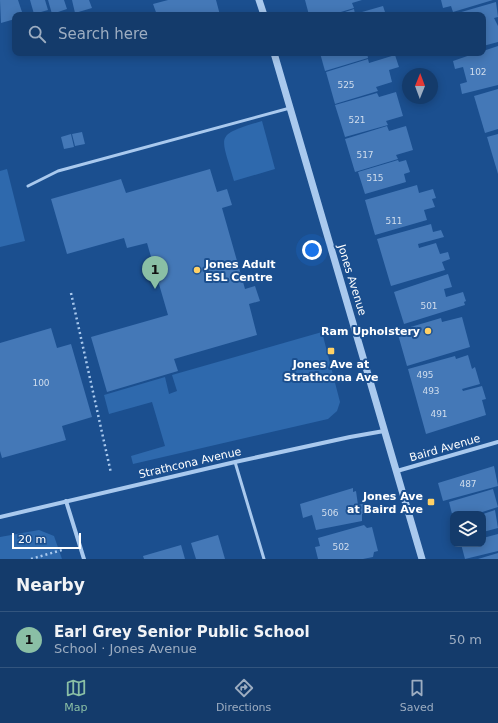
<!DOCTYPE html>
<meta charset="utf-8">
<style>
body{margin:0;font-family:"DejaVu Sans",sans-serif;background:#214673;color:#f1f3f6}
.controls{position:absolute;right:12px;bottom:12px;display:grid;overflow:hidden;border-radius:8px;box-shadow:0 2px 10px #0003}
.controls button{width:36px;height:36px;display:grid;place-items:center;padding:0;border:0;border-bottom:1px solid #33557e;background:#143b6b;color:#f1f3f6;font:20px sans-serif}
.compass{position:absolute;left:402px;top:68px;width:36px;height:36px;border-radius:50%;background:#143b6b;box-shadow:0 2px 10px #0003;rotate:1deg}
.scale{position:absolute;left:12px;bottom:10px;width:69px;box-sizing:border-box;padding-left:4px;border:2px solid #fff;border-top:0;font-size:11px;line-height:14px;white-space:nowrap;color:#fff;-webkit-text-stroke:3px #1b4f8f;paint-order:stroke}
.you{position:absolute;left:312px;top:250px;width:14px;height:14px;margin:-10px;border:3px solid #fff;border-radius:50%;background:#1a73e8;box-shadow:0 0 0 6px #1a73e833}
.badge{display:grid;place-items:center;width:26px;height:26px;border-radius:50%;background:#8abfa5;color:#111;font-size:13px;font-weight:700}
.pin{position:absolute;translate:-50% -33px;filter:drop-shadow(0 1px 2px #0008)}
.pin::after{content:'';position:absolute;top:21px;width:14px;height:12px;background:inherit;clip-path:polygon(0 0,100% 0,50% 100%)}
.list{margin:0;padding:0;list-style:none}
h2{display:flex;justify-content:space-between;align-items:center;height:52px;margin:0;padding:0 16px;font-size:17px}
h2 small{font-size:13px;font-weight:400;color:#9dadc1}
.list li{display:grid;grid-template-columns:26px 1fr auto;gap:12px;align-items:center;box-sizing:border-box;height:56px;padding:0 16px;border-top:1px solid #33557e}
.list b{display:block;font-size:15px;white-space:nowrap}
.list p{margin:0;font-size:13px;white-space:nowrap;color:#9dadc1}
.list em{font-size:13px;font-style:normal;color:#9dadc1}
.icon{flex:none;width:22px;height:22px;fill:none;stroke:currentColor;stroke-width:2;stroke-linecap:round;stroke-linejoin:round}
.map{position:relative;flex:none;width:498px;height:559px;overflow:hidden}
.search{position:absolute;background:#143b6b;box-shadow:0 2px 10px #0003;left:12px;right:12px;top:12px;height:44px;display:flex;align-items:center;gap:10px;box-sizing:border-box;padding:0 14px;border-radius:8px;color:#9dadc1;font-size:15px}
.sheet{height:108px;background:#143b6b}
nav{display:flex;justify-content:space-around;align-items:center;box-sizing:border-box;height:56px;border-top:1px solid #33557e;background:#143b6b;font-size:11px;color:#9dadc1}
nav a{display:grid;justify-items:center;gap:2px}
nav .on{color:#8abfa5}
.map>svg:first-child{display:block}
.green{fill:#2e69ad}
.building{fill:#4478b7}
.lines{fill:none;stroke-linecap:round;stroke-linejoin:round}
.path{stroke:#a9c9ee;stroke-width:2.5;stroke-dasharray:2 3;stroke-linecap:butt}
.service{stroke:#a9c9ee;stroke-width:3}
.minor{stroke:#a9c9ee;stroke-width:4}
.tertiary{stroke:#a9c9ee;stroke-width:7}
.poi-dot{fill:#ffd166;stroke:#1b4f8f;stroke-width:1.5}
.labels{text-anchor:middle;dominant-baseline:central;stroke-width:4;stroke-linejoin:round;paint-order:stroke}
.number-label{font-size:9px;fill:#d0dded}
.poi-label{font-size:11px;font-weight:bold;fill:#fff;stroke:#1b4f8f;text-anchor:end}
.street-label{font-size:11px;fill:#fff;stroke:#1b4f8f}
</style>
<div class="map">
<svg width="498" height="559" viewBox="0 0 498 559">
<rect width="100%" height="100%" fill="#1b4f8f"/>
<g class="green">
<path d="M262,121L275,169L234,181C221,134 213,136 262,121Z"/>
<path d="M7,169L25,241L0,247V171Z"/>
<path d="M322,332L340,402L337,411L328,419L133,464L131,456L165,446L152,402L109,414L104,395L165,377L169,394L177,391L172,375Z"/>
<path d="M39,530L54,536L62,559H0V537Z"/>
</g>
<g class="building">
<path d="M0,0H18L23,15H15V19L1,23Z"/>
<path d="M30,0H45L48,10L34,14Z"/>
<path d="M48,0H64L67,9L52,14Z"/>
<path d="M72,0H89L92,8L75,13Z"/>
<path d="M168,0H216L220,15H157L153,4Z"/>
<path d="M305,0H362L352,3L354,8L331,15H309Z"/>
<path d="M441,0H493L453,12L451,6L443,8Z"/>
<path d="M496,2L498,17L494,18L498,26V42L483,46V15H451Z"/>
<path d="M383,6L386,15H336L354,9L355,14Z"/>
<path d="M498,46V85L462,94L460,84L467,82L463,67L455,69L453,61L476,53H483V51Z"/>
<path d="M320,53H367L368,58L325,71Z"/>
<path d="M395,55L399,67L389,70L392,82L376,87L378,91L335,104L326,72L368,59L369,63Z"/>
<path d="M498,89V129L485,133L474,96Z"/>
<path d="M396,92L403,116L386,121L388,125L345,137L335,105L377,93L379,97Z"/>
<path d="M387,126L389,131L406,126L413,150L396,155L398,159L355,172L345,139Z"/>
<path d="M82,132L85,144L75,146L72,134Z"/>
<path d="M71,134L74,147L64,149L61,137Z"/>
<path d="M498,134V174L487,137Z"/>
<path d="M398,160L399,162L406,160L410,172L404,174L406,182L365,194L358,172Z"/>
<path d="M210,169L217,192L227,189L232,205L222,208L245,289L255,286L260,301L249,304L257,335L174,359L178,371L107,392L91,337L168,315L147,243L127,248L124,238L67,254L51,199L121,179L126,193Z"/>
<path d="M417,185L419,193L433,189L436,198L432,199L435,207L424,210L427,220L375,235L365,200Z"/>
<path d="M431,224L433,232L441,230L444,237L418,244L419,248L436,243L440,254L448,252L450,259L442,262L445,270L391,286L377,239Z"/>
<path d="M448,274L452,287L444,289L446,297L463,292L466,301L464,302L465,305L404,324L394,292Z"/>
<path d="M462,317L470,347L407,366L397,331L441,318L442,322Z"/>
<path d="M51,328L57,348L71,344L92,417L62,426L66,440L2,458L0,451V343Z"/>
<path d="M468,355L472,369L475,367L480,384L462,389L463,391L482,386L486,399L482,400L486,415L426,434L408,369L455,356L456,359Z"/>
<path d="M494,466L498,486L443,501L438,483Z"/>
<path d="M353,488V492L356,491L358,505L366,503L369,512L362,514V521L316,530L312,515L303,518L300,504Z"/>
<path d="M493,489L498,507L476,514H452L449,502Z"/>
<path d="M495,510L498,528L483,532V514Z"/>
<path d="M364,525L367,528L372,527L378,551L374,552L373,557L363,559H318L315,547L320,546L318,538Z"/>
<path d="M498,534V551L465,559L461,544H483V538Z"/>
<path d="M218,535L225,559H196L191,543Z"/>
<path d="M181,545L185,559H144L143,556Z"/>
<path d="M498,553V559H478Z"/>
</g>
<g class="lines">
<g class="path">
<path d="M71,293L111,473"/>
<path d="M31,559L62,550"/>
</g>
<g class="service">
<path d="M28,186L58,171L290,108"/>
<path d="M235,462L264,559"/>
</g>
<g class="minor">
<path d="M397,471L498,442"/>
<path d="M66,501L84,559"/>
<path d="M0,517L235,462L350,437L384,431"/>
</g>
<g class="tertiary">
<path d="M259,0L264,15"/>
<path d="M274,53L422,559"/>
</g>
</g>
<g class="poi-dot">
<circle cx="197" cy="270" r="4"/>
<circle cx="428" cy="331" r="4"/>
<rect x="327" y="347" width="8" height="8" rx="2"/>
<rect x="427" y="498" width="8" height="8" rx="2"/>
</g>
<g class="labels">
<g class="number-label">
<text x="478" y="72">102</text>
<text x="346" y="85">525</text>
<text x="357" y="120">521</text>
<text x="365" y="155">517</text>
<text x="375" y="178">515</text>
<text x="394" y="221">511</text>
<text x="429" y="306">501</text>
<text x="425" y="375">495</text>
<text x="41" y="383">100</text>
<text x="431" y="391">493</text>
<text x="439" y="414">491</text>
<text x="468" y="484">487</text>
<text x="330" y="513">506</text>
<text x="341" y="547">502</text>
</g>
<g class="poi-label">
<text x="205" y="264" text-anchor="start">Jones Adult<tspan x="205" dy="13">ESL Centre</tspan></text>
<text x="420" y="331">Ram Upholstery</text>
<text x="331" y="364" text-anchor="middle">Jones Ave at<tspan x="331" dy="13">Strathcona Ave</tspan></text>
<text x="423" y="496">Jones Ave<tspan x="423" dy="13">at Baird Ave</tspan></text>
</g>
<g class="street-label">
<text transform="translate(352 280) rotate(73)">Jones Avenue</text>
<text transform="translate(445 448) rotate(-16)">Baird Avenue</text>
<text transform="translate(190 463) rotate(-13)">Strathcona Avenue</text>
</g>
</g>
</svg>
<div class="controls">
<button><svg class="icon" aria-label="layers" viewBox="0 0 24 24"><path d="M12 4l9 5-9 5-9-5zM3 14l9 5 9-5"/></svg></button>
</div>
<svg class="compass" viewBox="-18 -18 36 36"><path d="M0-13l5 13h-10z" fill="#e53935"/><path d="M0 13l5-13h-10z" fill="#9dadc1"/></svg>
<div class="scale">20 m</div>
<div class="you"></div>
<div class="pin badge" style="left:155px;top:289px">1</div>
<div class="search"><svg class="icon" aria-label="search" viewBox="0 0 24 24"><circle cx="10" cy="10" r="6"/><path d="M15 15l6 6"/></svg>Search here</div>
</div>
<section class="sheet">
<h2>Nearby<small></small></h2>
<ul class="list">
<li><span class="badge">1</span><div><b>Earl Grey Senior Public School</b><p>School · Jones Avenue</p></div><em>50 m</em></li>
</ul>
</section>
<nav>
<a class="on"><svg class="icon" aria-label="map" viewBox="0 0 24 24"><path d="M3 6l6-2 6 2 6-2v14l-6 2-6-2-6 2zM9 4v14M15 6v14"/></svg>Map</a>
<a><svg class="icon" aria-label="directions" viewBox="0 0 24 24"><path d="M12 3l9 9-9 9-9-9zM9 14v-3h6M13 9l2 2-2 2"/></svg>Directions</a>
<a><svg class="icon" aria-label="saved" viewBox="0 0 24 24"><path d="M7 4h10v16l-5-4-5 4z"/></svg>Saved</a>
</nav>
